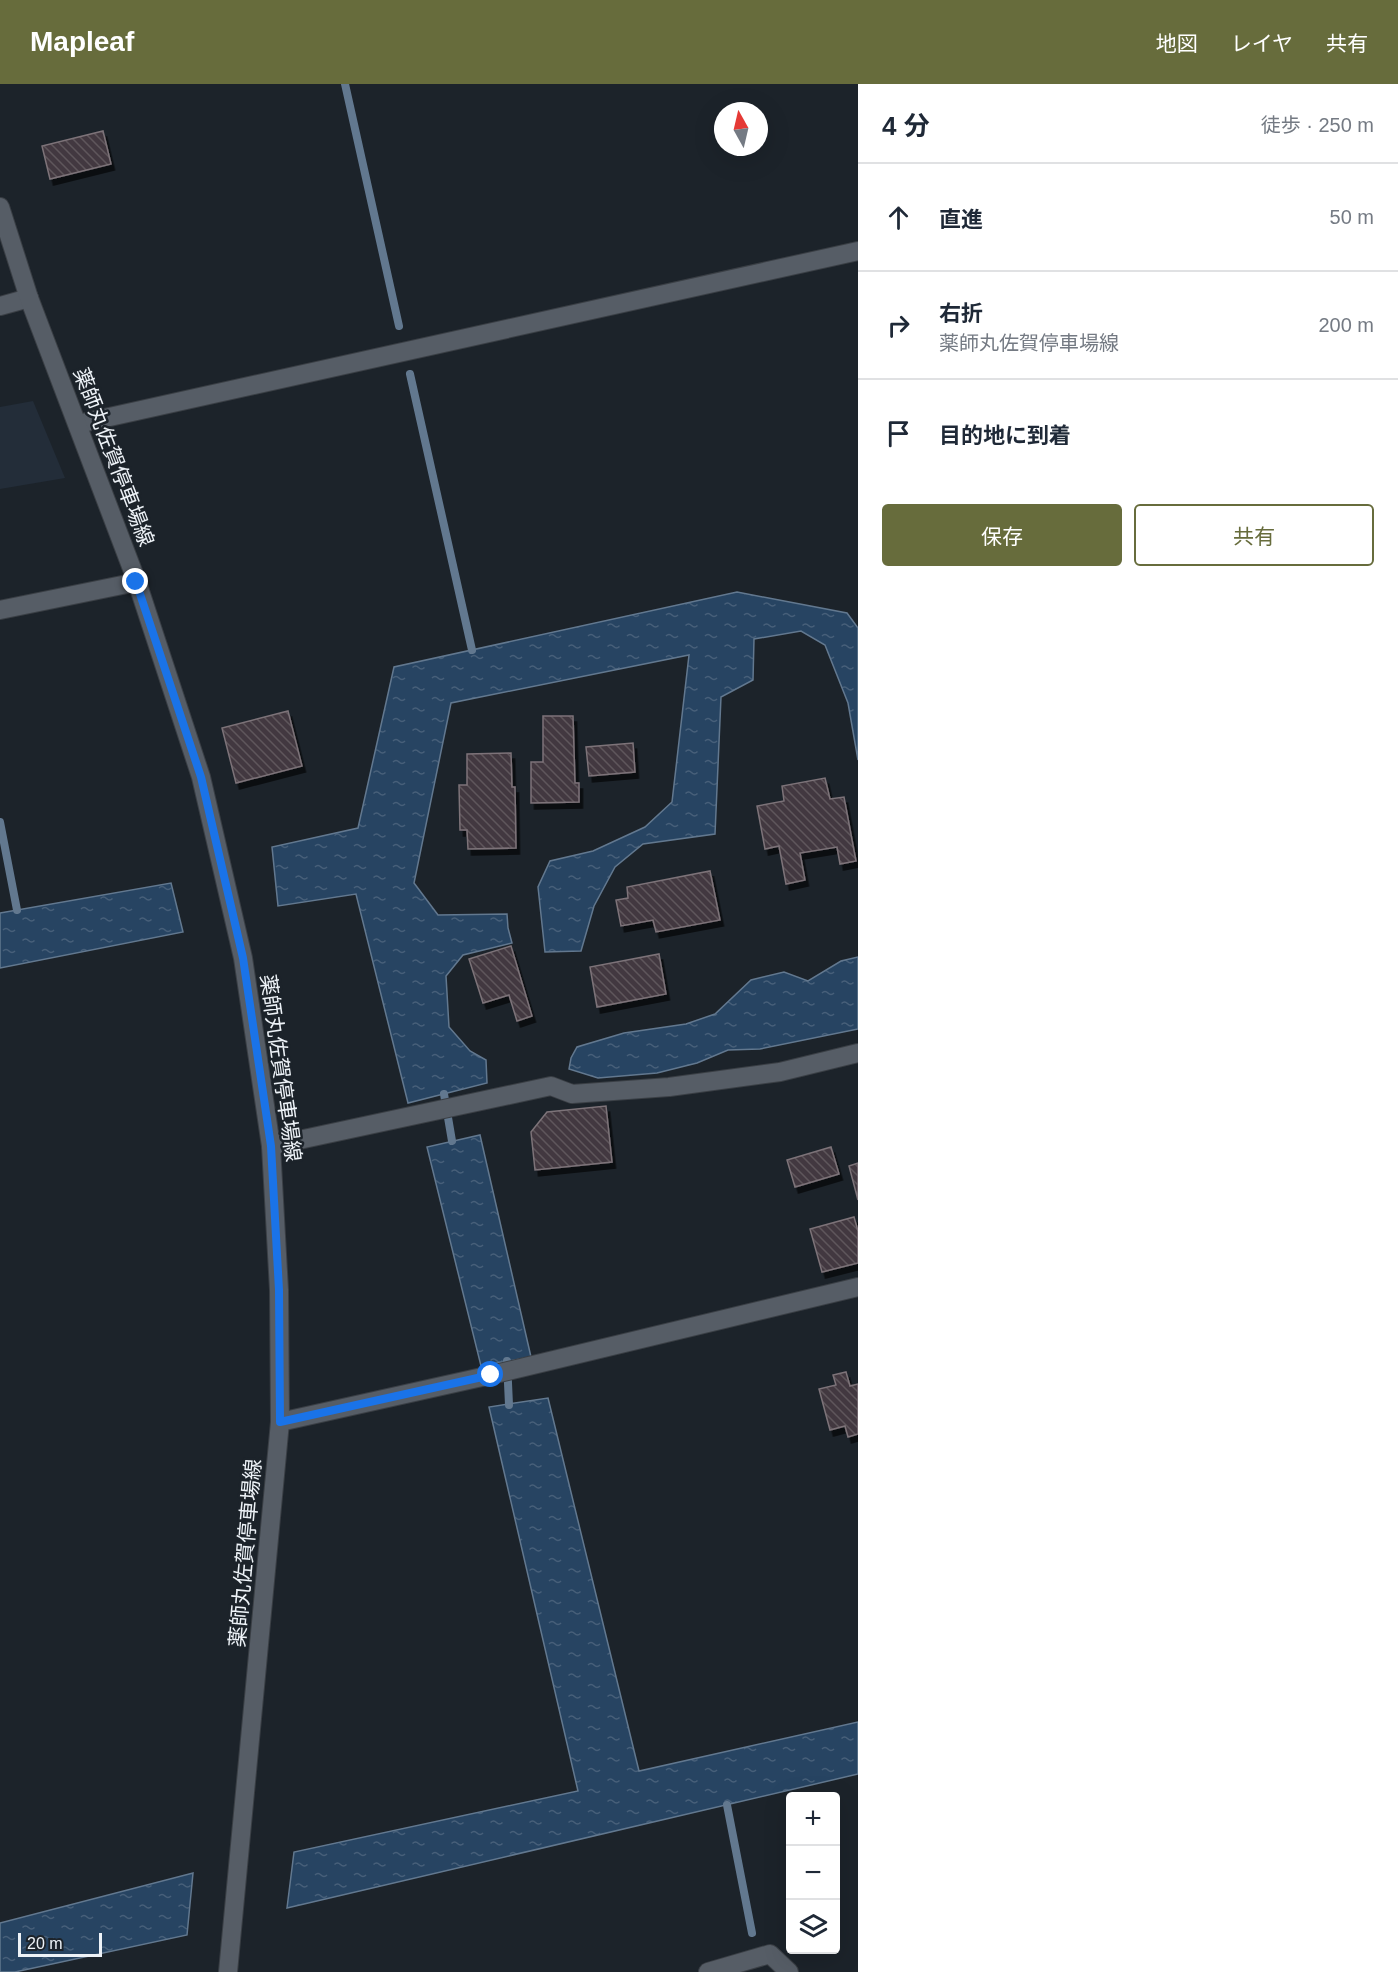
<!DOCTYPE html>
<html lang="ja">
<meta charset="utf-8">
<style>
body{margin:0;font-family:Arial,"Noto Sans JP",sans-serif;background:#f6f6f7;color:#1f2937}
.controls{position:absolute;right:18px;bottom:18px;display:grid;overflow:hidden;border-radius:6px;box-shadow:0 6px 24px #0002}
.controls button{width:54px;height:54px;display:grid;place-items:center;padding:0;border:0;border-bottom:2px solid #e0e1e3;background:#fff;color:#1f2937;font:30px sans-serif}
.compass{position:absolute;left:714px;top:18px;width:54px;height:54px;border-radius:50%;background:#fff;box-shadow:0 6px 24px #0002;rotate:352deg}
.scale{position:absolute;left:18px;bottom:15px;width:84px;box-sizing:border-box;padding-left:6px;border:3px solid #edf2f7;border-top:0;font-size:16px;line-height:21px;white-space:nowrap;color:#edf2f7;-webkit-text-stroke:4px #1c232a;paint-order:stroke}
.stop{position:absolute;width:18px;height:18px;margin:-14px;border:4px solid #1a73e8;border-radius:50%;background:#fff}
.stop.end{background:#1a73e8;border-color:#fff;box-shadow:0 2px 6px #0008}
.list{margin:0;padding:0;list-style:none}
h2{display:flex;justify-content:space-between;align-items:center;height:78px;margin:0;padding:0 24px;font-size:26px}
h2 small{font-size:20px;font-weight:400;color:#747a83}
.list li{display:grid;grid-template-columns:39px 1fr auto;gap:18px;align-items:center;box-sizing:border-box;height:108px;padding:0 24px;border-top:2px solid #e0e1e3}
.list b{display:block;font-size:22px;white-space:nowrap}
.list p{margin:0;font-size:20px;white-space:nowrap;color:#747a83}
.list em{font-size:20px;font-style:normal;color:#747a83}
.actions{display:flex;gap:12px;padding:18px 24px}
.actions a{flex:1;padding:14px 0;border:2px solid #676c3c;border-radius:6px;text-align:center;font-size:21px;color:#676c3c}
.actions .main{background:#676c3c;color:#fff}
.icon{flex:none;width:33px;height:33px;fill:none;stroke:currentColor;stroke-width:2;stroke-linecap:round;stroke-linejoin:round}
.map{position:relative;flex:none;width:858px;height:1888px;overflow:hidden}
header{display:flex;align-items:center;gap:36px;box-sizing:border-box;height:84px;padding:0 30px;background:#676c3c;color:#fff}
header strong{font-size:28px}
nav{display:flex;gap:33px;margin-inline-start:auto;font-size:21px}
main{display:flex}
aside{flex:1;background:#fff}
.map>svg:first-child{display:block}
.built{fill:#232d39}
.water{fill:url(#water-ripples);stroke:#62788f;stroke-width:1.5}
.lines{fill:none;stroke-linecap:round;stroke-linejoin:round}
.stream{stroke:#62788f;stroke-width:8}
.building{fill:url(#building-back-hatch);stroke:#7d7379;stroke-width:1.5;filter:url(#shadow)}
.street-casing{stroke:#3a3f45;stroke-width:20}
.secondary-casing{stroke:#3a3f45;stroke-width:20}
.street{stroke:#565d66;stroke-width:18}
.secondary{stroke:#565d66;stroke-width:18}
.route{stroke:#1a73e8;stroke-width:8}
.labels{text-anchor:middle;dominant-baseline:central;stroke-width:5;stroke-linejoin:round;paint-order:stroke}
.street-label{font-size:21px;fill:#edf2f7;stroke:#1c232a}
</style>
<header>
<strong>Mapleaf</strong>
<nav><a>地図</a><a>レイヤ</a><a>共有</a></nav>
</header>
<main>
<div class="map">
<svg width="858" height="1888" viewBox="0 0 858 1888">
<defs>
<pattern id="water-ripples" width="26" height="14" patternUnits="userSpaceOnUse" patternTransform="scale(1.5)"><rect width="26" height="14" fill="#274462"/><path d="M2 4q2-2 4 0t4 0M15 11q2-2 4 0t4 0" fill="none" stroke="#475f79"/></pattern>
<pattern id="building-back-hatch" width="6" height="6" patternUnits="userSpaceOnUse" patternTransform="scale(1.5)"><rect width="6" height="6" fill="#42393f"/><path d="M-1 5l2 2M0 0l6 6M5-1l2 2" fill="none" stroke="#5e565c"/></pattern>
<filter id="shadow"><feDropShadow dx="3.5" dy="6" stdDeviation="0" flood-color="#0009"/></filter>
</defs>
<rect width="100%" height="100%" fill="#1c232a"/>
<path class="built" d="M33,317L65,394L0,405V323Z"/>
<g class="water">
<path d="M737,508L847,529L858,544V676L848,619L825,561L801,547L754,555L753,596L721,613L715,750L643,760L615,783L594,822L581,867L545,868L538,803L550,777L593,767L645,743L672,718L689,571L451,619L414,799L438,831L507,830L508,844L512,859L463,871L446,892L449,943L470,967L486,976L487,999L408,1019L356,810L278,822L272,763L358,744L394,583Z"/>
<path d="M171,799L183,848L0,884V829Z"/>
<path d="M858,873V945L760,965L728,966L697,979L657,989L598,994L569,985L571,974L577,963L624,949L686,940L715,930L751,896L784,888L808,897L841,877Z"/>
<path d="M480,1051L531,1273L481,1282L427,1063Z"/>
<path d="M548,1314L639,1687L858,1638V1690L287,1824L294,1768L578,1707L489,1323Z"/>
<path d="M193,1789L187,1851L15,1888H0V1839Z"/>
</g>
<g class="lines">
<g class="stream">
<path d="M345,0L399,242"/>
<path d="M410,290L472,566"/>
<path d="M0,738L17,826"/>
<path d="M444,1010L452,1057"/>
<path d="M507,1277L509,1321"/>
<path d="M727,1721L752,1849"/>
</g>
</g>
<g class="building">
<path d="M103,47L111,80L50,95L42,62Z"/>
<path d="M288,627L302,682L236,699L222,644Z"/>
<path d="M543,632H573L575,699H579V718L531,719V678H543Z"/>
<path d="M633,659L635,688L589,692L586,663Z"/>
<path d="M511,669L512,703H515L516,764L468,765L467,746H460L459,701H467V670Z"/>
<path d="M825,694L830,715L844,713L856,777L840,780L837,763L800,769L805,796L786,800L779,762L765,765L757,722L784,717L782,702Z"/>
<path d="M710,787L720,836L656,848L653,836L621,842L616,816L628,814L627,803Z"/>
<path d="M511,862L532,932L517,937L509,911L483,919L469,875Z"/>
<path d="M659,870L666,910L597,923L590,883Z"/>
<path d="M606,1022L612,1078L535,1086L531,1048L547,1028Z"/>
<path d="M831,1063L839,1090L795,1103L787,1076Z"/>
<path d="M858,1079V1116L849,1082Z"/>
<path d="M854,1133L858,1147V1179L822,1188L810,1145Z"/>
<path d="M846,1288L850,1302L858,1300V1350L848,1353L845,1342L830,1346L819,1305L836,1301L833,1291Z"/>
</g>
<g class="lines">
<g class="street-casing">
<g id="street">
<path d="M0,222L29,214"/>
<path d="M78,340L858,167"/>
<path d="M0,526L137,498"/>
<path d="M271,1062L551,1002L572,1010L669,1003L780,988L858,969"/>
<path d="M280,1338L491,1291L858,1203"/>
<path d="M708,1888L770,1870L789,1888"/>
</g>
</g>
<g class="secondary-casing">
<path id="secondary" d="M0,123L29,214L137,498L201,693L243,874L271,1062L279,1206L280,1338L228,1888"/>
</g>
<use href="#street" class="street"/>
<use href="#secondary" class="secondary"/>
</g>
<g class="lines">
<path class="route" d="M136,498L201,693L243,874L271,1062L279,1206L280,1338L491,1291"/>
</g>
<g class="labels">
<g class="street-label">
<text transform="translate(114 373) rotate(69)">薬師丸佐賀停車場線</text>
<text transform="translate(281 984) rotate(82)">薬師丸佐賀停車場線</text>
<text transform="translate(245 1469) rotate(-85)">薬師丸佐賀停車場線</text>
</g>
</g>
</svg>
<div class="controls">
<button>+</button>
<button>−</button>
<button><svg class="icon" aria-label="layers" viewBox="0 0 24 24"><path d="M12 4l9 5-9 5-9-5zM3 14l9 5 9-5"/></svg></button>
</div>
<svg class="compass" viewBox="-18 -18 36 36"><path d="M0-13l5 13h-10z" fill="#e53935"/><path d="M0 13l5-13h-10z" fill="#747a83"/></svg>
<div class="scale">20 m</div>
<div class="stop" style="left:491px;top:1291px"></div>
<div class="stop end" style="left:136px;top:498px"></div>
</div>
<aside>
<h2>4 分<small>徒歩 · 250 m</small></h2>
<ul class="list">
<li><svg class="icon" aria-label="ahead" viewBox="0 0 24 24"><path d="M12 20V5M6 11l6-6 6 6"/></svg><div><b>直進</b></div><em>50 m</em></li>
<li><svg class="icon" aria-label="right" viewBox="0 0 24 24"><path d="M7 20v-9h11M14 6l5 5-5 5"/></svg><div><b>右折</b><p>薬師丸佐賀停車場線</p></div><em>200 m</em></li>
<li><svg class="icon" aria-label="arrive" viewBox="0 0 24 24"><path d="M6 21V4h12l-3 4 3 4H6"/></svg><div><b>目的地に到着</b></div></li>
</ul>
<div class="actions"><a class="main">保存</a><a>共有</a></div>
</aside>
</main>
